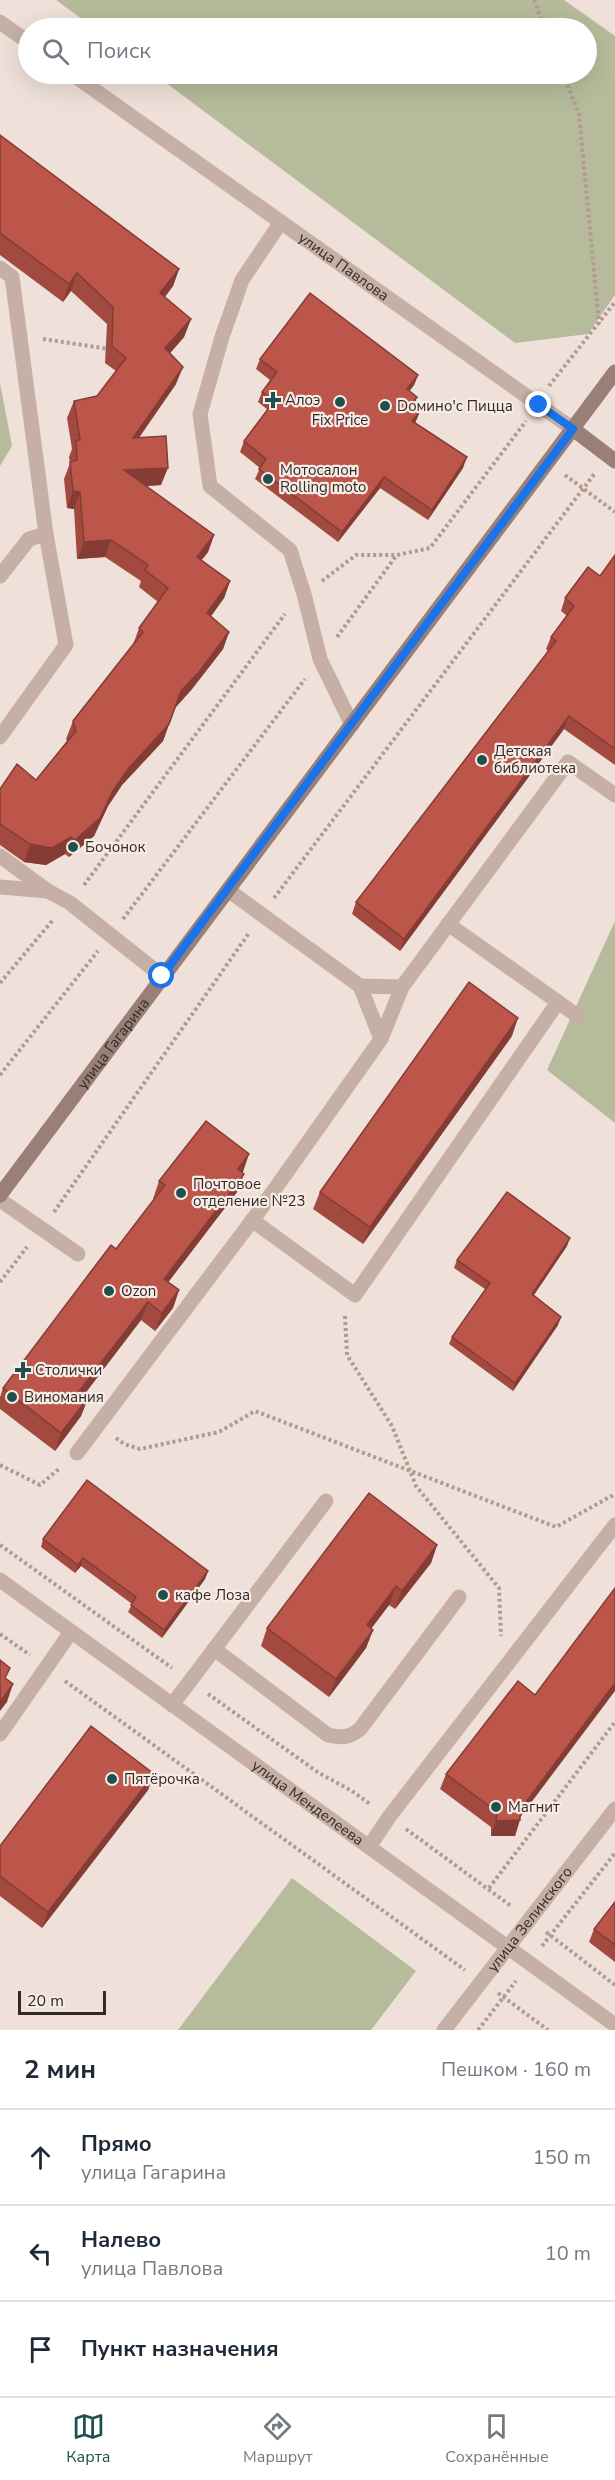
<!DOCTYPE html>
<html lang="ru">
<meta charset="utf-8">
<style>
body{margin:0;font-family:"Nunito Sans",sans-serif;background:#f2f2f3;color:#1f2937}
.scale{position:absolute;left:18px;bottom:15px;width:88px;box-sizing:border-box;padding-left:6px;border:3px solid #322826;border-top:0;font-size:16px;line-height:21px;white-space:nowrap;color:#322826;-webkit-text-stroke:4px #f7ece5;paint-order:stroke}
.stop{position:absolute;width:18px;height:18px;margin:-14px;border:4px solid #1a73e8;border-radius:50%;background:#fff}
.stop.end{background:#1a73e8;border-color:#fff;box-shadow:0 2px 6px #0008}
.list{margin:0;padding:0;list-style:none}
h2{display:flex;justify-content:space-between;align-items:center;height:78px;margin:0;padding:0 24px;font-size:26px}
h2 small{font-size:20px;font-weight:400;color:#747a83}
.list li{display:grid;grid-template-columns:39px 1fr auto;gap:18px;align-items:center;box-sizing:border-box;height:96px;padding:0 24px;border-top:2px solid #e0e1e3}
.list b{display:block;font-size:22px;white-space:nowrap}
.list p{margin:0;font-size:20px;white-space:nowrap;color:#747a83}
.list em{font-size:20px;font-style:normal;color:#747a83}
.icon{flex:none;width:33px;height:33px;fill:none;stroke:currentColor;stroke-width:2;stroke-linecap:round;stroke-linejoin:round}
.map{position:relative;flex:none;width:615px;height:2030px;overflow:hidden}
.search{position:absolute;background:#fff;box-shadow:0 6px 24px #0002;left:18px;right:18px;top:18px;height:66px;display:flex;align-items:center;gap:15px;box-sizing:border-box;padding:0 21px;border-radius:33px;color:#747a83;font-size:22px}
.sheet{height:366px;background:#fff}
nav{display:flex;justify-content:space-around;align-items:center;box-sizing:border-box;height:84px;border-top:2px solid #e0e1e3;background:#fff;font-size:16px;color:#747a83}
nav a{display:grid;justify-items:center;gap:3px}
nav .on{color:#20504d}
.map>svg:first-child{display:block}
.green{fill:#b6bc9b}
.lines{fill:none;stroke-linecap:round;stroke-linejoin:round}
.path{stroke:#b19a91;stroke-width:4;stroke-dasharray:3 3;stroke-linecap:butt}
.lane{stroke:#c6b0a6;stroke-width:15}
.street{stroke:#c6b0a6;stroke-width:15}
.secondary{stroke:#997f78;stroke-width:15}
.wall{fill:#a24940}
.shaded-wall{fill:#843c34}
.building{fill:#bc554a;stroke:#843c34;stroke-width:1.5}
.route{stroke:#1a73e8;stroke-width:8}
.poi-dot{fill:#20504d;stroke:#f7ece5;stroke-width:2}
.labels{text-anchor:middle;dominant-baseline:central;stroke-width:4.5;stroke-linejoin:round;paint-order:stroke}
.street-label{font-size:15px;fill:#322826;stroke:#f7ece5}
.poi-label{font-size:15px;fill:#322826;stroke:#f7ece5;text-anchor:start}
</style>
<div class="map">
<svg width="615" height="2030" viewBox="0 0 615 2030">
<rect width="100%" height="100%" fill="#efe1d9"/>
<g class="green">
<path d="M56,0H564L615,36V295L588,334L515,343L154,74H586V28H94Z"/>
<path d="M0,383L12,446L0,466Z"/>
<path d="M615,921V1123L547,1070Z"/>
<path d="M292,1878L416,1971L371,2030H178Z"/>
</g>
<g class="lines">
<g class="path">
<path d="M534,0L545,28"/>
<path d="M563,74L579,114L599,324"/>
<path d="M43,339L109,349"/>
<path d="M549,386L615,302"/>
<path d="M565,475L615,512"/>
<path d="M322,581L356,555H397L430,548L526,421"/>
<path d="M337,637L396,556"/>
<path d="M84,885L285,614"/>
<path d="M274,898L595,473"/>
<path d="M123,919L305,679"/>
<path d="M0,983L53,920"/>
<path d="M0,1075L98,951"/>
<path d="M54,1212L249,933"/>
<path d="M0,1282L27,1247"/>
<path d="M345,1316L347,1355L392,1426L416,1486L499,1588L501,1636"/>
<path d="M116,1438L124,1444L140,1449L219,1432L255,1411L556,1527L615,1494"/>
<path d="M0,1465L40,1485L60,1468"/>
<path d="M0,1545L172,1668"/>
<path d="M0,1634L30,1655"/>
<path d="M65,1681L465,1970"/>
<path d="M208,1694L319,1773L352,1791L370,1804"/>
<path d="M406,1829L511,1906"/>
<path d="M489,1888L615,1722"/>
<path d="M546,1932L615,1985"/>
<path d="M542,1946L615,1853"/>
<path d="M498,1993L548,2030"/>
<path d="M478,2030L516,1981"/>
</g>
<g class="lane">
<path d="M281,222L242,280L222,337L200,414L210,486L290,550L304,594L320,659L352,725"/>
<path d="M0,268L12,277L46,534L66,645L0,737"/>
<path d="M0,576L29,539L46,534"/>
<path d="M0,856L48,891L70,903L162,976"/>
<path d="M0,887L48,891"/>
<path d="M360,986L402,987L568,762L615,795"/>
<path d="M558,1002L579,1017"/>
<path d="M381,1039L402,987"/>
<path d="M0,1200L78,1254"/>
<path d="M252,1220L355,1295L558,1002L448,924"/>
<path d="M77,1453L260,1210L381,1039L360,986L228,890"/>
<path d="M214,1649L328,1735C342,1738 349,1738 360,1729L459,1597"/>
<path d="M172,1705L326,1501"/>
<path d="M0,1734L71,1632"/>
<path d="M369,1847L389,1817L615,1525"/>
</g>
<g class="street">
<path d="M0,22L28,42"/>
<path id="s1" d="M72,74L573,429"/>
<path id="s2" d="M0,1580L615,2025"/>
<path id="s3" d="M444,2030L615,1809"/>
</g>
<g class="secondary">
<path d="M573,429L615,461"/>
<path id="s4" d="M0,1195L615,372"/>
</g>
</g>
<g class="wall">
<path d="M0,135L179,269L173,286L165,297L191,319L184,337L170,353L176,384L139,438L161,485L146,486L214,535L208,552L201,561L230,581L224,598L211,616L229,632L223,649L192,689L175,708L163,741L122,785L108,806L94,836L69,857L65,854L46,865L24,862L0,845V789L36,780L67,741L66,739L73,721L133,645L139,628L158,602L139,587L141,581L105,557L77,559L74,509L67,508L64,479L70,463L69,457L72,449L67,418L74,401L97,396L116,371L105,363L107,324L71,291L63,302L0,255Z"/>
<path d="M260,359L418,375L414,385L409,391L417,397L414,406L420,411L415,423L463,468L428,520L380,488L338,542L255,479L260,468L240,452L244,441L268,410L258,402L262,392L270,380L256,369Z"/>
<path d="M615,555V765L564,729L400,951L352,914L356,902L548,651L546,649L551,637L567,616L561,611L565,598L600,576Z"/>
<path d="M512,1036L363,1244L313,1209L320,1192Z"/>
<path d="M242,1173L237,1192L168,1282L179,1290L173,1308L155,1331L141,1320L84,1395L88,1398L81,1416L55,1451L0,1409V1397L3,1388L116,1249L154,1200L153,1199L159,1181Z"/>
<path d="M567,1246L534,1295L558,1325L513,1391L449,1344L452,1337L485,1289L454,1268L457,1260Z"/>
<path d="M43,1539L208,1571L205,1579L162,1638L128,1612L132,1604L81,1566L75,1573L41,1547Z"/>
<path d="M437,1545L431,1563L395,1609L389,1605L371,1629L373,1630L366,1648L329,1697L261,1646L267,1628Z"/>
<path d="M154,1774L148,1790L42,1928L0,1896V1846Z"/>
<path d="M446,1774L520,1818L515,1836H491V1827L440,1789Z"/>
<path d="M615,1902V1962L589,1942L594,1929Z"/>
</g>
<g class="shaded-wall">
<path d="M179,269L173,286L154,310L160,293Z"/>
<path d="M77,273L71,291L63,302L69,284Z"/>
<path d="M191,319L184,337L159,366L165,348Z"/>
<path d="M183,367L176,384L126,455L133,438Z"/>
<path d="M418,375L414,385L403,400L407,389Z"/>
<path d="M420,411L416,421L408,432L412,421Z"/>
<path d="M467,457L463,468L428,520L432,510Z"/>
<path d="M168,468L161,485L118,488L124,470Z"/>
<path d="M384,477L380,488L338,542L342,532Z"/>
<path d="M73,491L80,492L74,509L67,508Z"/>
<path d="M214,535L208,552L190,574L197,557Z"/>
<path d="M111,540L105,557L77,559L84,542Z"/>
<path d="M230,581L224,598L201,630L207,613Z"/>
<path d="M229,632L223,649L192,689L175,708L181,691Z"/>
<path d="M569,716L564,729L400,951L404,939Z"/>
<path d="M169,724L163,741L122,785L108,806L94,836L69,857L75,840L129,768Z"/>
<path d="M71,837L65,854L46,865L24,862L30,844Z"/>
<path d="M518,1018L512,1036L363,1244L370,1227Z"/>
<path d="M249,1154L243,1172L231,1187L238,1169Z"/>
<path d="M244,1174L237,1192L157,1297L164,1279Z"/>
<path d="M570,1238L567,1246L529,1302L532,1294Z"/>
<path d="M179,1290L173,1308L155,1331L162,1313Z"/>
<path d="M148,1302L141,1320L73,1409L79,1391Z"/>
<path d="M561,1317L558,1325L513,1391L515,1383Z"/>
<path d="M88,1398L81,1416L55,1451L61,1433Z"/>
<path d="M437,1545L431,1563L395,1609L402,1591Z"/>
<path d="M83,1558L81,1566L75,1573L78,1565Z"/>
<path d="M208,1571L205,1579L162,1638L164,1630Z"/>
<path d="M396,1586L389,1605L360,1643L367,1625Z"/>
<path d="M373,1630L366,1648L329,1697L336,1679Z"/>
<path d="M615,1683V1691L518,1820H520L515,1836H491L496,1821L520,1810Z"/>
<path d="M13,1684L7,1702L0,1711V1702Z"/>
<path d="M154,1774L148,1790L42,1928L48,1912Z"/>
</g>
<g class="building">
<path d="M0,135L179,269L160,293L191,319L165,348L183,367L133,438L166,436L168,468L124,470L214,535L197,557L230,581L207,613L229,632L199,672L181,691L169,724L129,768L114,789L100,818L75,840L71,837L52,848L30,844L0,824V789L17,764L36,780L76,731L73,721L143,632L139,628L168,588L145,570L148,565L111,540L84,542L80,492L73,491L70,462L77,460L76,440H80L74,401L97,396L126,358L112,346L113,307L77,273L69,284L0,233Z"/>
<path d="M310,293L418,375L407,389L417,397L411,404L420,411L412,421L467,457L432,510L384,477L342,532L259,469L266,459L244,441L274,401L262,392L277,372L260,359Z"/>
<path d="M615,555V749L569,716L404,939L356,902L556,641L551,637L574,606L565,598L588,567L600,576Z"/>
<path d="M469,982L518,1018L370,1227L320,1192Z"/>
<path d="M206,1121L249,1154L238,1169L244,1174L164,1279L179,1290L162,1313L148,1302L79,1391L88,1398L61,1433L3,1388L111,1245L116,1249L165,1185L159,1181Z"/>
<path d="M507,1192L570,1238L532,1294L561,1317L515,1383L452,1337L490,1283L457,1260Z"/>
<path d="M87,1480L208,1571L164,1630L131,1605L136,1597L83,1558L78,1565L43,1539Z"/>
<path d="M369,1493L437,1545L402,1591L396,1586L367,1625L373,1630L336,1679L267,1628Z"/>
<path d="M615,1588V1683L520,1810V1820L496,1821L497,1812L446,1774L518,1681L535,1695Z"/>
<path d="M0,1660L10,1668L5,1678L13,1684L0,1702Z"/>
<path d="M91,1726L154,1774L48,1912L0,1876V1846Z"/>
<path d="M615,1902V1945L594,1929Z"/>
</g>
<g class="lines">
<path class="route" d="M162,976L573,429L539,405"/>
</g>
<g class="poi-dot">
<path d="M270 391h6v6h6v6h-6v6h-6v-6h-6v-6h6z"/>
<circle cx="340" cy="402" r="6"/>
<circle cx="385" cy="406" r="6"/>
<circle cx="268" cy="479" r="6"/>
<circle cx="482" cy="760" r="6"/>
<circle cx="73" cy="847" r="6"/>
<circle cx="181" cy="1193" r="6"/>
<circle cx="109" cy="1291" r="6"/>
<path d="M20 1361h6v6h6v6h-6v6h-6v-6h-6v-6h6z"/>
<circle cx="12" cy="1397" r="6"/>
<circle cx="163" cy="1595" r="6"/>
<circle cx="112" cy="1779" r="6"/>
<circle cx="496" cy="1807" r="6"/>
</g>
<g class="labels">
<g class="street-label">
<text stroke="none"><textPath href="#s1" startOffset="333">улица Павлова</textPath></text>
<text stroke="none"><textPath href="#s4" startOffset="189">улица Гагарина</textPath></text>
<text stroke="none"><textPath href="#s2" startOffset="380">улица Менделеева</textPath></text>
<text stroke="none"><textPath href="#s3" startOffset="140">улица Зелинского</textPath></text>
</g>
<g class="poi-label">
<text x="285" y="400">Алоэ</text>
<text x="397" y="406">Doмино'с Пицца</text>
<text x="340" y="420" text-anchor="middle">Fix Price</text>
<text x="280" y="470">Мотосалон<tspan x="280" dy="17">Rolling moto</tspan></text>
<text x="494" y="751">Детская<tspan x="494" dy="17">библиотека</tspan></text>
<text x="85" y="847">Бочонок</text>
<text x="193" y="1184">Почтовое<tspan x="193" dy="17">отделение №23</tspan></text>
<text x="121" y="1291">Ozon</text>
<text x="35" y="1370">Столички</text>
<text x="24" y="1397">Виномания</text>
<text x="175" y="1595">кафе Лоза</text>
<text x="124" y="1779">Пятёрочка</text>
<text x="508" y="1807">Магнит</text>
</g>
</g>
</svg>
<div class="scale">20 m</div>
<div class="stop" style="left:162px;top:976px"></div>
<div class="stop end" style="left:539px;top:405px"></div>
<div class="search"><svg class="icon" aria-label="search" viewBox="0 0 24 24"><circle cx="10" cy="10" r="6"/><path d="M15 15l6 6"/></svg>Поиск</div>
</div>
<section class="sheet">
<h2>2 мин<small>Пешком · 160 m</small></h2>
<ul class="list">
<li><svg class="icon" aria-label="ahead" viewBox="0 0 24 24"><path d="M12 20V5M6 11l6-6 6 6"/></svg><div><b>Прямо</b><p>улица Гагарина</p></div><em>150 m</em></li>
<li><svg class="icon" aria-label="left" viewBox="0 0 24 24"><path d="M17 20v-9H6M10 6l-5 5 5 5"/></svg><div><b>Налево</b><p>улица Павлова</p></div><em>10 m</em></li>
<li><svg class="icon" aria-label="arrive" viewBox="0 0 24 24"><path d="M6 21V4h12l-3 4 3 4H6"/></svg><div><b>Пункт назначения</b></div></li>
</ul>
</section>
<nav>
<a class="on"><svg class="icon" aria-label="map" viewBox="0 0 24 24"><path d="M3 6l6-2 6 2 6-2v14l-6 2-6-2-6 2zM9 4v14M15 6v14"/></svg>Карта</a>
<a><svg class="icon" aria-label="directions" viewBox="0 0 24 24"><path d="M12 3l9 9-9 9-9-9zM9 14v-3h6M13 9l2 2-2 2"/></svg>Маршрут</a>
<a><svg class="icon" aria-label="saved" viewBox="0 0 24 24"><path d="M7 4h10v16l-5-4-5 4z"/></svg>Сохранённые</a>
</nav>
